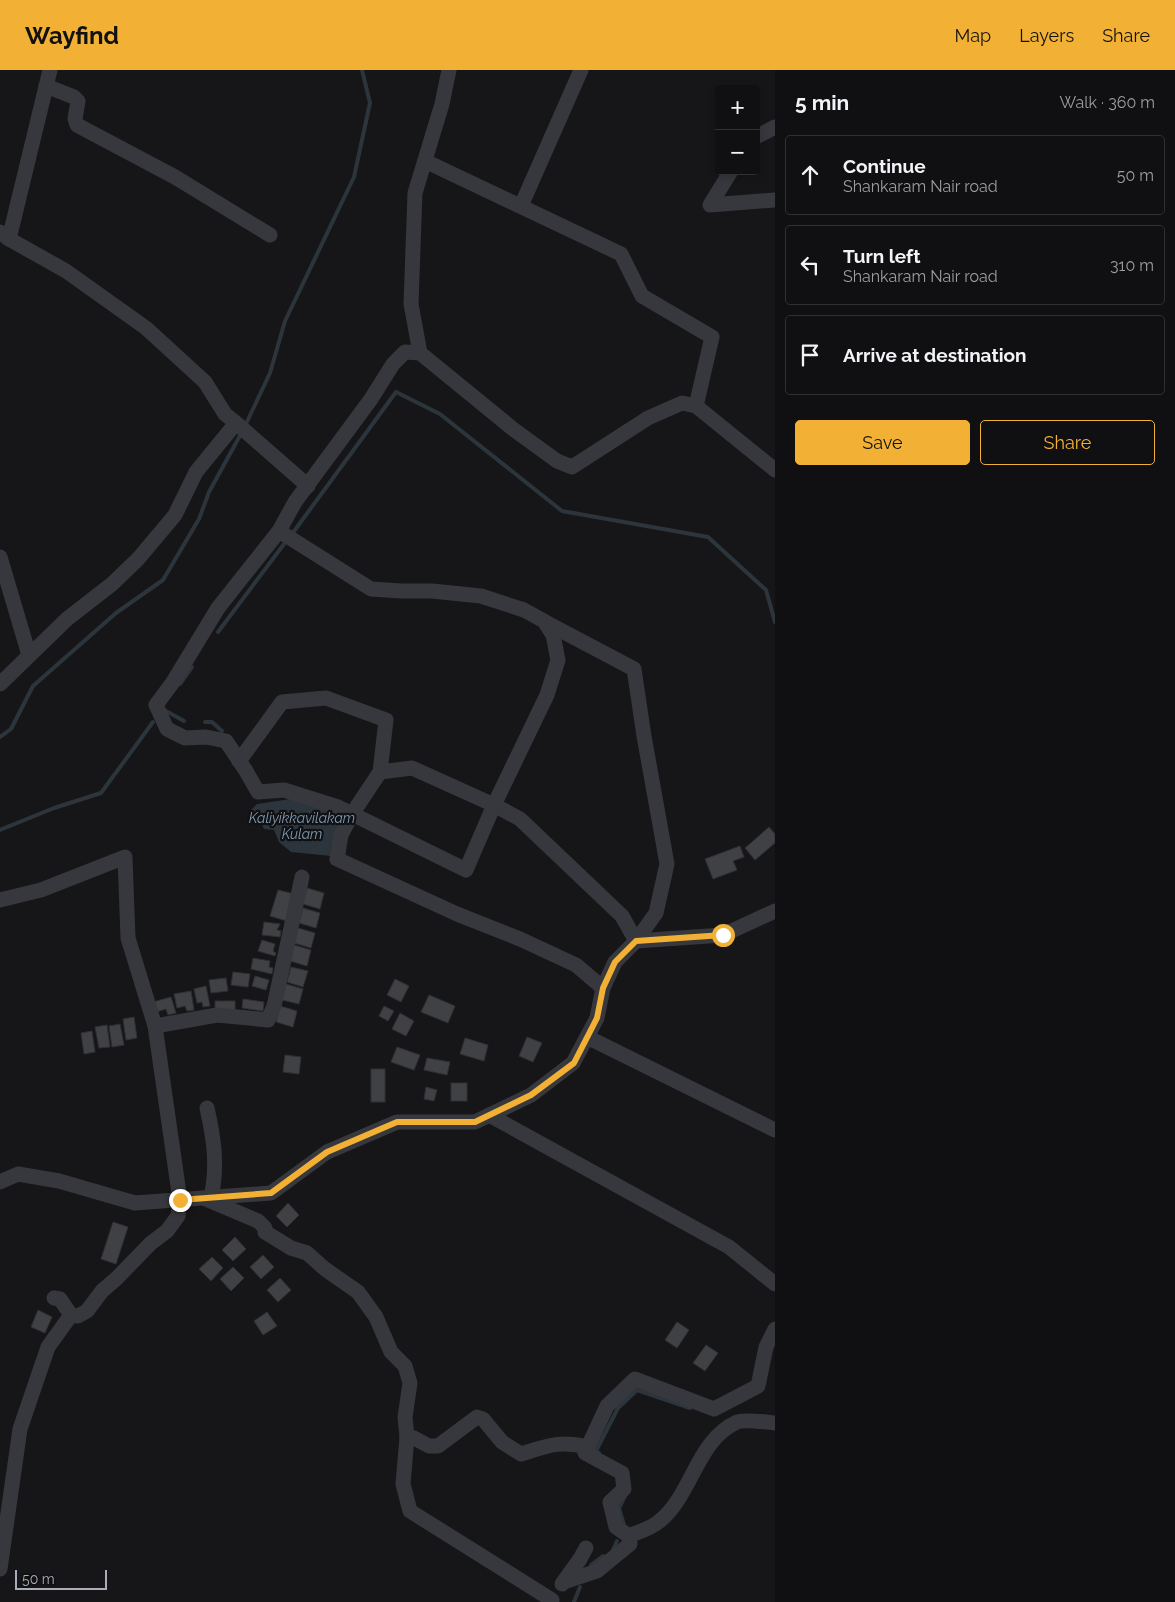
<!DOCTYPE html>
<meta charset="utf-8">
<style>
body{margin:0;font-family:Raleway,sans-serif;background:#19191b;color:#f1f3f6}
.controls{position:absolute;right:15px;top:15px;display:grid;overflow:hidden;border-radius:5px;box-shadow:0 2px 8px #0003}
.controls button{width:45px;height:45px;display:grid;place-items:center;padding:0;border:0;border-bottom:1px solid #303032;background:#101012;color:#f1f3f6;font:25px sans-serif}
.scale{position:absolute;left:15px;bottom:12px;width:92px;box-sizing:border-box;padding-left:5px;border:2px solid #a8adb8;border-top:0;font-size:14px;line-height:18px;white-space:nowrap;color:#a8adb8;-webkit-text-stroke:4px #111113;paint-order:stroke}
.stop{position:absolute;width:15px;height:15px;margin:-11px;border:4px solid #f2b134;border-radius:50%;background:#fff}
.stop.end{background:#f2b134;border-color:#fff;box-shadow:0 1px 5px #0008}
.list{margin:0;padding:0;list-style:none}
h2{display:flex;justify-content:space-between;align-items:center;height:65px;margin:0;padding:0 20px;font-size:21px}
h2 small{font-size:16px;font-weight:400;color:#9c9d9f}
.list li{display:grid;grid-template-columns:32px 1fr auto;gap:15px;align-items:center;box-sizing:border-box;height:80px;margin:0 10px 10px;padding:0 10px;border:1px solid #303032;border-radius:5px}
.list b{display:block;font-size:19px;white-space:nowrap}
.list p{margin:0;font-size:16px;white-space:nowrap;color:#9c9d9f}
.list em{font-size:16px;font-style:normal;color:#9c9d9f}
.actions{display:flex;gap:10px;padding:15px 20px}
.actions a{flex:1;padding:11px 0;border:1px solid #f2b134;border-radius:5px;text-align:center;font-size:18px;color:#f2b134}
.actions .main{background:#f2b134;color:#111}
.icon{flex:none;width:28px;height:28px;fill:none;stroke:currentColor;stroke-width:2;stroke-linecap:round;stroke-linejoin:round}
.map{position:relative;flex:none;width:775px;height:1532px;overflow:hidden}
header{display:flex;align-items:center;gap:30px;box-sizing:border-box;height:70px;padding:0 25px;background:#f2b134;color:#111}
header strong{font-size:24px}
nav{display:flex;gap:28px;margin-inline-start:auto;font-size:18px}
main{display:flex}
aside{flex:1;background:#101012}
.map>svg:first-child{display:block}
.water{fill:#2c353c}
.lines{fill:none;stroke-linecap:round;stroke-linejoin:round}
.stream{stroke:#2c353c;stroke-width:4}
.building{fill:#404145;stroke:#303034}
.minor{stroke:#37383d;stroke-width:15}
.route{stroke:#f2b134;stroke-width:6}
.labels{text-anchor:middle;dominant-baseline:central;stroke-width:4.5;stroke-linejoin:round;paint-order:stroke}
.water-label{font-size:14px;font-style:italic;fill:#7f9bb3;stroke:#111113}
</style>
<header>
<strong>Wayfind</strong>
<nav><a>Map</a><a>Layers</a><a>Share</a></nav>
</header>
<main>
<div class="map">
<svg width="775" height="1532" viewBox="0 0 775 1532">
<rect width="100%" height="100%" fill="#161618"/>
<path class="water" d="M297,728L316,732L335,744L338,761L331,786L291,782L279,772L274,760L264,759L259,748L251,740L257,734Z"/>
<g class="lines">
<g class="stream">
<path d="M245,356L270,303L285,251L354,107L370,33L362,0"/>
<path d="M292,464L396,322L440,344L562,441L708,467L766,520L775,552"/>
<path d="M218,562L287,470"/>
<path d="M180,614L192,597"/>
<path d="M166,641L184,651"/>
<path d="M205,652H212L222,661"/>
<path d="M0,667L11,659L33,616L116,543L163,510L199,449L209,422L242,362"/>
<path d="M0,760L54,738L101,723L153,652"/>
<path d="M599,1383L596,1381L618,1338L637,1320L690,1338"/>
<path d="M624,1455L619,1438L625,1426"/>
<path d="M613,1480L617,1471"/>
<path d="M591,1495L603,1486"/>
<path d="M574,1532L580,1517"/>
</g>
</g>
<g class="building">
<path d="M769,757L775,764V773L755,790L745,778Z"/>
<path d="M740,776L744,787L733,791L737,800L713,809L705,789Z"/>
<path d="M307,818L324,823L320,839L303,834Z"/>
<path d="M278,820L294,824L287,851L270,846Z"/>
<path d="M303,838L320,843L316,858L299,853Z"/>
<path d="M264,852L280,854L277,860L281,861L280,867L262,865Z"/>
<path d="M298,858L315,863L311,878L294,873Z"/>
<path d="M262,870L275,874L273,881L276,883L275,886L258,881Z"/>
<path d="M294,875L311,880L307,896L290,891Z"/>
<path d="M253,888L270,891L269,897L273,898L272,904L251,899Z"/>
<path d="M291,897L308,901L303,917L287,912Z"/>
<path d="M233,902L250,904L248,917L231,915Z"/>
<path d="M255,906L269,910L266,920L252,916Z"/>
<path d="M226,908L228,921L211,923L209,910Z"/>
<path d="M395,909L409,916L401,932L387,925Z"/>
<path d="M286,914L303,919L299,934L282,930Z"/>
<path d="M206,916L210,936L203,937L202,932L197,933L194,919Z"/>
<path d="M191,921L194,940L187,941L185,936L177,938L174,924Z"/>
<path d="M429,925L455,936L448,953L421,942Z"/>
<path d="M171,927L176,943L168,945L166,939L156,942L153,932Z"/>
<path d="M243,929L264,932L263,941L242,938Z"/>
<rect x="215" y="931" width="20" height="9"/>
<path d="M280,936L297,941L293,957L276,952Z"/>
<path d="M384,936L394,941L388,951L379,946Z"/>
<path d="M400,943L414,951L406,966L392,959Z"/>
<path d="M134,947L137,968L126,970L123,949Z"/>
<path d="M120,954L124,975L112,977L109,956Z"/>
<path d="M107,955L110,977L99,978L95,957Z"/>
<path d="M92,961L95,982L84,984L81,963Z"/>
<path d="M527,967L542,973L533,992L519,986Z"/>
<path d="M465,968L488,975L484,991L460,984Z"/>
<path d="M397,977L420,985L414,1000L391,992Z"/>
<path d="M285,985L301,987L299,1004L283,1002Z"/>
<path d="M427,988L450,992L447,1005L424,1000Z"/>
<rect x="371" y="999" width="14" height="33"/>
<rect x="451" y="1013" width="16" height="18"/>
<path d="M426,1017L437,1020L434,1031L424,1029Z"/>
<path d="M288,1133L299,1145L287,1157L276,1146Z"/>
<path d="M113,1152L128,1157L116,1194L101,1189Z"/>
<path d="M235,1167L246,1179L233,1191L222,1180Z"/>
<path d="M263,1185L274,1197L261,1209L250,1197Z"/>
<path d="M212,1187L223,1198L211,1211L199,1199Z"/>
<path d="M233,1197L244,1208L231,1221L220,1209Z"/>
<path d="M280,1208L291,1220L278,1232L267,1220Z"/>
<path d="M38,1240L52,1247L45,1263L31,1257Z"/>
<path d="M267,1242L277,1256L263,1265L254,1251Z"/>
<path d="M677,1252L689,1260L677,1278L665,1270Z"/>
<path d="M706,1275L718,1283L705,1301L693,1293Z"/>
</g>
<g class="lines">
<g class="minor">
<path d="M46,16L74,27L78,31L75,49L77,55L175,107L270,165"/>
<path d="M756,67L775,57"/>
<path d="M425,91L621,184L642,226L712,267L696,336"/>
<path d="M731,101L710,135L775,130"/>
<path d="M521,136L581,0"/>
<path d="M0,162L9,169L66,201L146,258L205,312L225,344L236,353L196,402L175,445L138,489L112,514L67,549L0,614"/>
<path d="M9,169L50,0"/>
<path d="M420,283L411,234L415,123L442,34L449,0"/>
<path d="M236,353L308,416"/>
<path d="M279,461L371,519L401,521H432L481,526L524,540L544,551L553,565L558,590L547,625L494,735L466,800L338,737L284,720L258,722L246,701L226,671L206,667L185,668L167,659L156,635L173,612L218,538L279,461L295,432L371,329L393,294L405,282L420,283L513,359L557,391L572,397L648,348L682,333L696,336L775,400"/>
<path d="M0,487L29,585"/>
<path d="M239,691L282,632L326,628L386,650L380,702L412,698L494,735L520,749L622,846L636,871L656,843L667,794L644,666L634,599L545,552"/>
<path d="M380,702L352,744L341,765L337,789L457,844L520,869L576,895L603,918"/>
<path d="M0,830L41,820L125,787L128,868L155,956L180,1130L178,1146L167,1161L151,1173L117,1208L102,1221L87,1241L78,1246L71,1245L60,1229L54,1228"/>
<path d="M155,956L217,945L268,950L274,936L302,807"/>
<path d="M587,967L775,1060"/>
<path d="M207,1038C214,1069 218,1097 211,1127"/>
<path d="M489,1045L729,1177L775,1214"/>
<path d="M0,1112L18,1104L59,1111L135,1133L271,1123L327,1082L397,1052H475L531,1025L573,993L597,948L603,918L615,892L636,871L723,865L775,841"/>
<path d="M206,1129L258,1151L265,1158V1162L291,1178L307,1183L325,1199L358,1222L376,1247L391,1282L405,1296L410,1313L405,1347L407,1367L414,1368L429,1376H438L477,1347L483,1349L502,1372L521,1384C547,1376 560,1370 587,1377"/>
<path d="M407,1367L403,1414L410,1441L552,1530"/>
<path d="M629,1466C638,1462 649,1459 657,1453C692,1428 695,1371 737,1352C744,1349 766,1352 775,1353"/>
<path d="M0,1499L20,1359L48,1277L71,1245"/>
<path d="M564,1512L597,1501L630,1474L629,1466L616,1457L610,1432L624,1419L622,1403L585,1383L607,1336L635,1309L714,1339L758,1316L766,1277L775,1259"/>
<path d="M562,1514L580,1489L586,1478"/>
</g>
</g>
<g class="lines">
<path class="route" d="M180,1130L271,1123L327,1082L397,1052H475L531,1025L574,993L597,948L603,918L615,892L636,871L723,865"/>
</g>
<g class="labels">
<g class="water-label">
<text x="302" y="748">Kaliyikkavilakam<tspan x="302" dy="16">Kulam</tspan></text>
</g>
</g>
</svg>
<div class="controls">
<button>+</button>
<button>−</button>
</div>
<div class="scale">50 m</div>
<div class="stop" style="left:723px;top:865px"></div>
<div class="stop end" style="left:180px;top:1130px"></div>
</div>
<aside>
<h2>5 min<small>Walk · 360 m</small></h2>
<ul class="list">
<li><svg class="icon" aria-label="ahead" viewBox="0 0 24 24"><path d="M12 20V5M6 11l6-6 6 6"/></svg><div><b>Continue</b><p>Shankaram Nair road</p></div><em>50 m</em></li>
<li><svg class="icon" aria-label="left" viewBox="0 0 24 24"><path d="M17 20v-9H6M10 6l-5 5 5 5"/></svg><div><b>Turn left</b><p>Shankaram Nair road</p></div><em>310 m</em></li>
<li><svg class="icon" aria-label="arrive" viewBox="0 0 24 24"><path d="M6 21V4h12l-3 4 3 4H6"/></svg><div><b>Arrive at destination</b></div></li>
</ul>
<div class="actions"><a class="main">Save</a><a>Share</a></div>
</aside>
</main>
